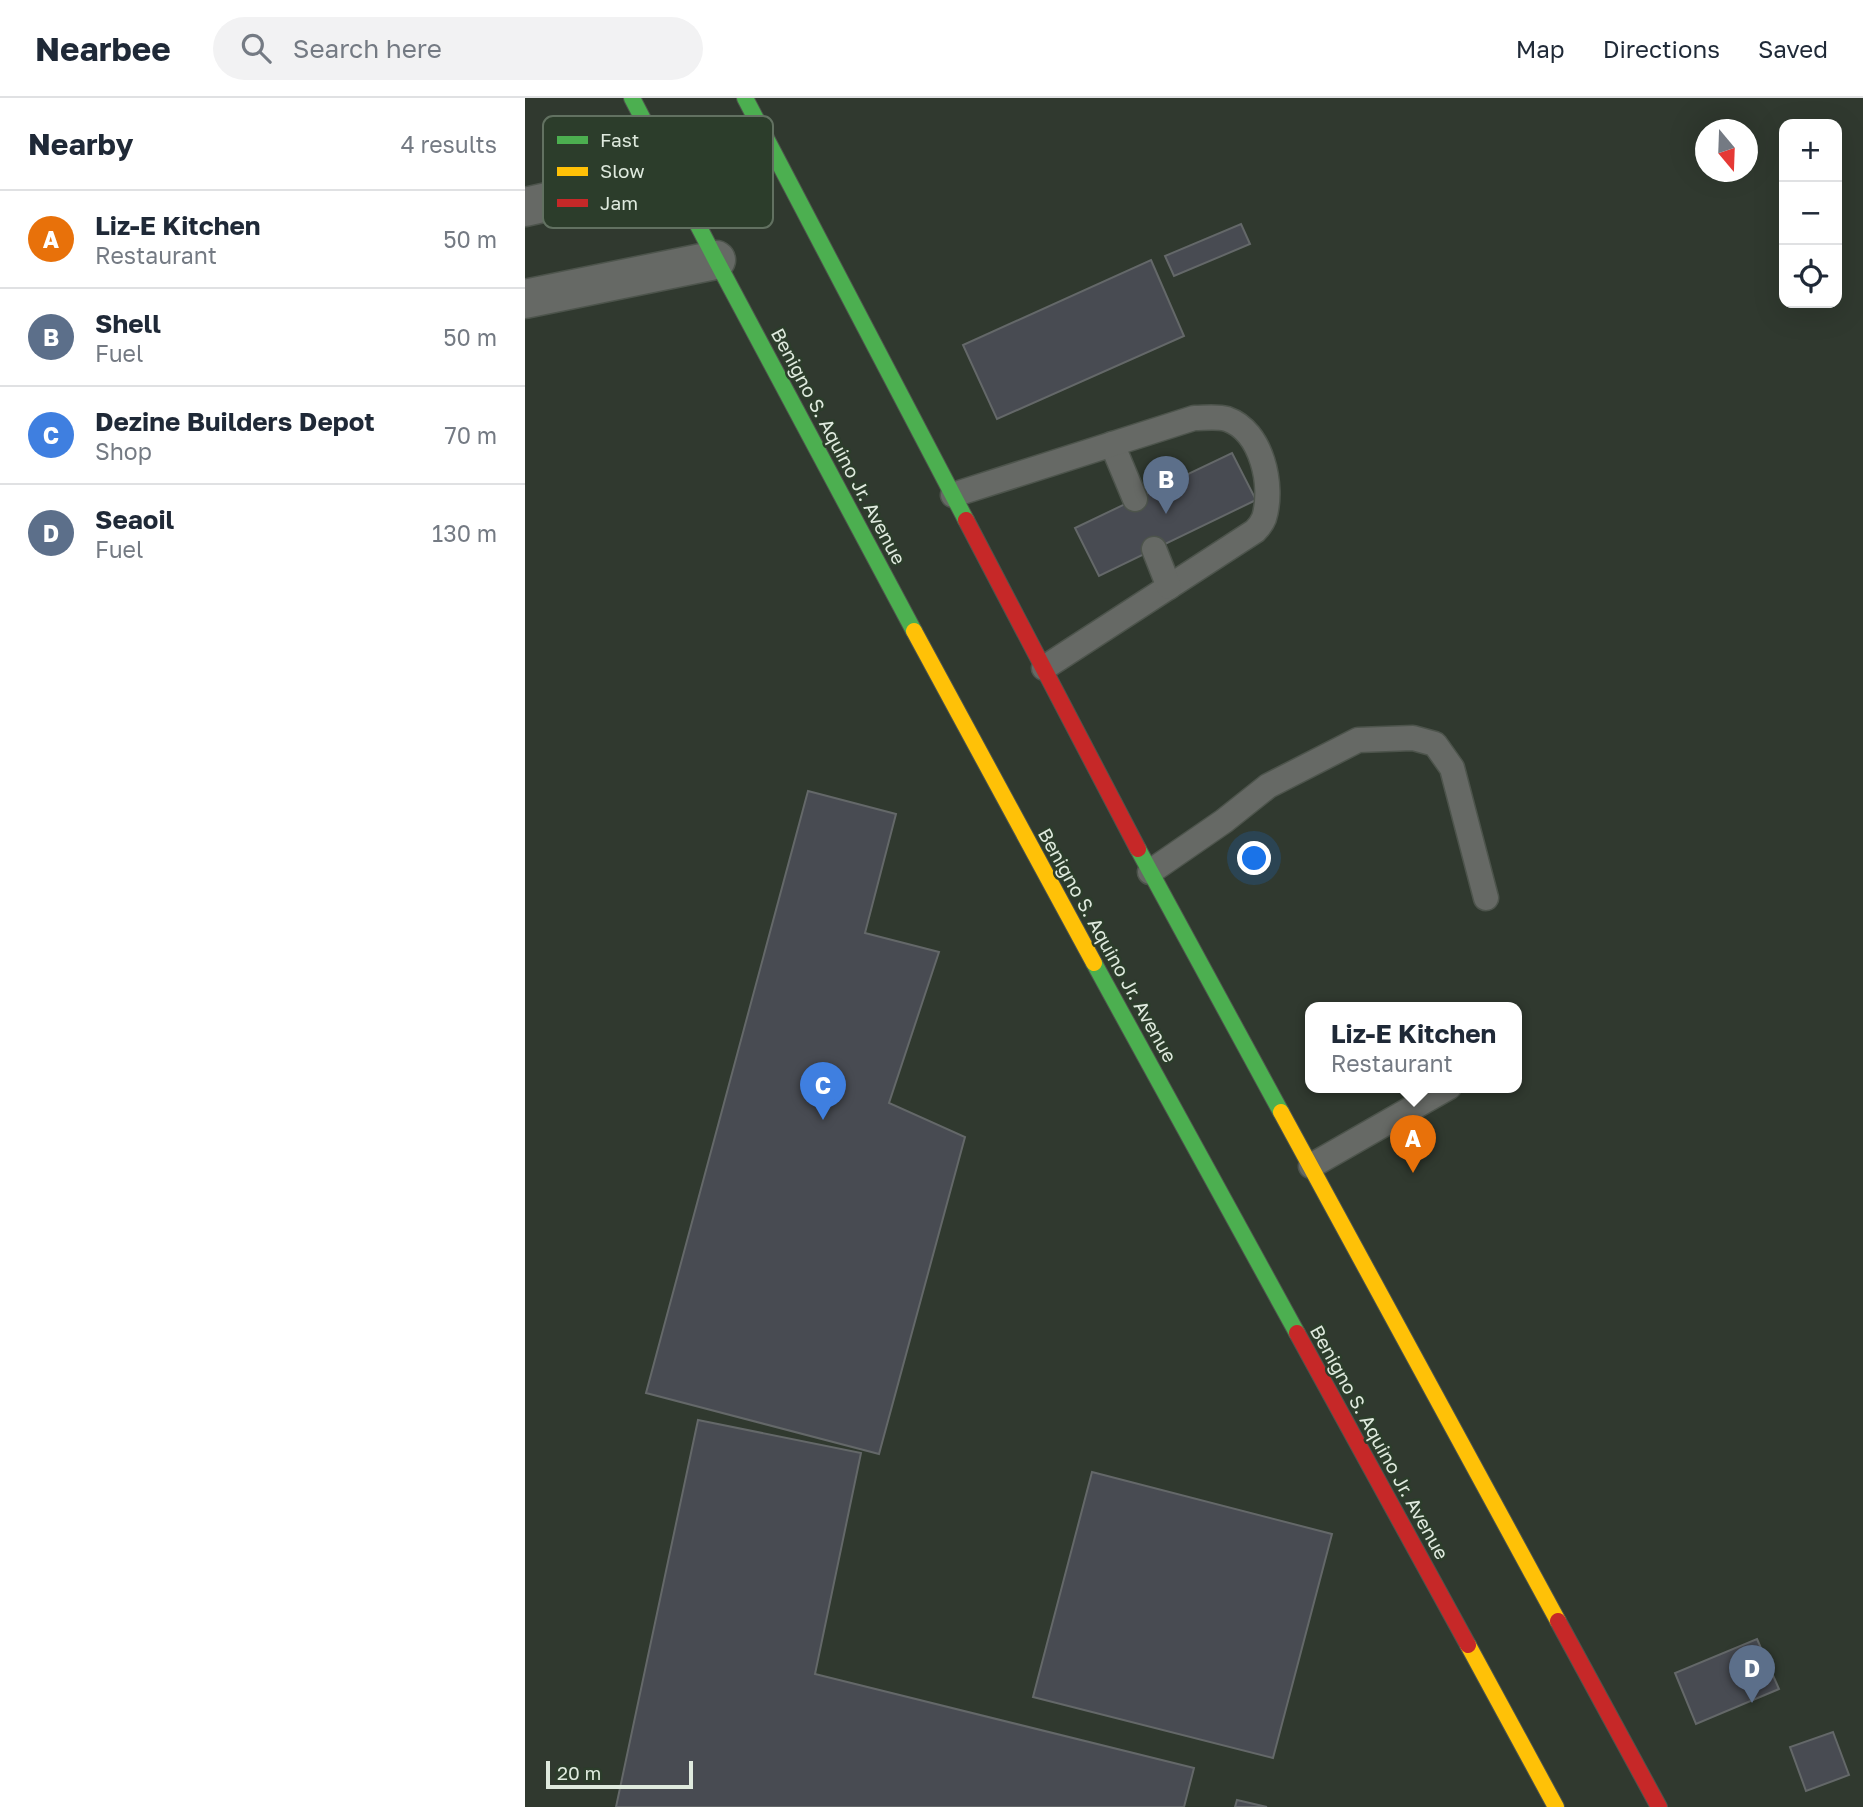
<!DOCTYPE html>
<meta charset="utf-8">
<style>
body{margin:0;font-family:"Golos Text",sans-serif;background:#f2f2f3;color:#1f2937}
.controls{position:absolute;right:21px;top:21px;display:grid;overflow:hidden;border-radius:14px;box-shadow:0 7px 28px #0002}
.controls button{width:63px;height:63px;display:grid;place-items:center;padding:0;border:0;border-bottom:2px solid #e0e1e3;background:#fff;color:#1f2937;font:35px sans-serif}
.compass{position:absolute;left:1170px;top:21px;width:63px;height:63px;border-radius:50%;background:#fff;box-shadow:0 7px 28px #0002;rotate:161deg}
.scale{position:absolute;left:21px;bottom:18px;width:147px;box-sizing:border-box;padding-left:7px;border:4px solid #dfeade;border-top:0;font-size:19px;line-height:24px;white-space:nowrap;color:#dfeade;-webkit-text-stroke:5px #2c3d2b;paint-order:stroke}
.you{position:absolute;left:730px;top:761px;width:24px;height:24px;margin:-18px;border:5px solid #fff;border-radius:50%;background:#1a73e8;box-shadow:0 0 0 10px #1a73e833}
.badge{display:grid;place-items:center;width:46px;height:46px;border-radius:50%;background:#ea580c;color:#fff;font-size:23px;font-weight:700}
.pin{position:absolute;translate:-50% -58px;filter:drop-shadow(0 2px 4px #0008)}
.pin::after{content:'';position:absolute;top:37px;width:24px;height:21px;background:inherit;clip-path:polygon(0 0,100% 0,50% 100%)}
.popup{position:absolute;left:780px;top:904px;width:217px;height:91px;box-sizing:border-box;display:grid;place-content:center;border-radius:14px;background:#fff;filter:drop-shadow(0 2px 5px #0005);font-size:23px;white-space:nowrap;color:#747a83}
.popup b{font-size:26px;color:#1f2937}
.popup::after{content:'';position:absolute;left:50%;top:100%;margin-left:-14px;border:14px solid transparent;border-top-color:#fff}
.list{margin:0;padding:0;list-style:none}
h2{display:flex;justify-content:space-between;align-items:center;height:91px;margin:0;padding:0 28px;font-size:30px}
h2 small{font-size:23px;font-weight:400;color:#747a83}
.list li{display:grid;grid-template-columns:46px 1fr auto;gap:21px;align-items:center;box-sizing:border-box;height:98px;padding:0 28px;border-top:2px solid #e0e1e3}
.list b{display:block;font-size:26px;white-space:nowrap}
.list p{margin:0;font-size:23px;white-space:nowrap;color:#747a83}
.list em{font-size:23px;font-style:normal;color:#747a83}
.icon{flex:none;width:38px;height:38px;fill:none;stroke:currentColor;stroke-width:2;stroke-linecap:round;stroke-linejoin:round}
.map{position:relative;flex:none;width:1338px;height:1709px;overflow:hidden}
header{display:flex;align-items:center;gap:42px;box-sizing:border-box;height:98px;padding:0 35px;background:#fff;border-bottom:2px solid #e0e1e3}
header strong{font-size:33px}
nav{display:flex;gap:38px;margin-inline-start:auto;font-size:24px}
.search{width:490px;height:63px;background:#f2f2f3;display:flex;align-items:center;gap:18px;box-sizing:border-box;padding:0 24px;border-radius:38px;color:#747a83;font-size:26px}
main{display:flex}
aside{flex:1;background:#fff}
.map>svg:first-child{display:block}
.building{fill:#484b52;stroke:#646869;stroke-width:2}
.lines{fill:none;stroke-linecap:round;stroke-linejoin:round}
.lane-casing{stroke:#4d544c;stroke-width:27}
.street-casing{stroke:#4d544c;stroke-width:41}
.fast-casing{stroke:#4d544c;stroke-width:18}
.slow-casing{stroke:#4d544c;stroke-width:18}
.jam-casing{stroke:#4d544c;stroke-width:18}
.lane{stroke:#666965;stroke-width:24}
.street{stroke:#666965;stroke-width:38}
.fast{stroke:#4caf50;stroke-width:16}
.slow{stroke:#ffc107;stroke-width:16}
.jam{stroke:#c62828;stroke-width:16}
.labels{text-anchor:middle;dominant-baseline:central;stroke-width:5;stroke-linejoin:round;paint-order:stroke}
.street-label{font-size:19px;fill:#dfeade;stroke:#2c3d2b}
.key{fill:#2c3d2b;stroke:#627161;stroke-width:2}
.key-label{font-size:19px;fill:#dfeade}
</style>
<header>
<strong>Nearbee</strong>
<div class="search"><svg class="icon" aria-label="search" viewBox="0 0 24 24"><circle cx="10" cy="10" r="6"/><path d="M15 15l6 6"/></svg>Search here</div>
<nav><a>Map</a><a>Directions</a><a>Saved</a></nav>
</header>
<main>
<aside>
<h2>Nearby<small>4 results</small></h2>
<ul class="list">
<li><span class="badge" style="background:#e8710a">A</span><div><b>Liz-E Kitchen</b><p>Restaurant</p></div><em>50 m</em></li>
<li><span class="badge" style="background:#5c6f8a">B</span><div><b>Shell</b><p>Fuel</p></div><em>50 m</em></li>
<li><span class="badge" style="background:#3f7fe0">C</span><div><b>Dezine Builders Depot</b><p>Shop</p></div><em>70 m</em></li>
<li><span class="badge" style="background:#5c6f8a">D</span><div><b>Seaoil</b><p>Fuel</p></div><em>130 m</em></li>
</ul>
</aside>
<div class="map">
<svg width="1338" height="1709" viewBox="0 0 1338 1709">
<rect width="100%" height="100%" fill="#30392f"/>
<g class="building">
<path d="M716,126L725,146L649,178L640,158Z"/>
<path d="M626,162L659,238L472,321L438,247Z"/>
<path d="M707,355L731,402L574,478L550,430Z"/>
<path d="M283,693L371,716L340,835L414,854L364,1005L440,1039L354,1356L121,1295Z"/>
<path d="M173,1322L336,1355L290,1576L669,1670L659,1709H91Z"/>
<path d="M567,1374L807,1436L748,1660L508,1599Z"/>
<path d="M1232,1541L1254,1591L1171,1626L1150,1575Z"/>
<path d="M1308,1634L1324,1677L1281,1693L1265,1649Z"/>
<path d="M712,1702L742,1709H710Z"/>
</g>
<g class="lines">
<g class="lane-casing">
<g id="lane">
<path d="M587,346L610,401"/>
<path d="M428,397L669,320C679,320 692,318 702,321C737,333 749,388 739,420C737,425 734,429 730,433L519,570"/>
<path d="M629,451L644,489"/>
<path d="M625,774L699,723L743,688L833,642L888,640L910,646L927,670L961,800"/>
<path d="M786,1068L924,989"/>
</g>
</g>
<g class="street-casing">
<g id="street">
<path d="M0,109L147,76"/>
<path d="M0,201L191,162"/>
</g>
</g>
<g class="fast-casing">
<g id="fast">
<path d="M107,0L191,162L389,533"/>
<path d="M220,0L441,422"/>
<path d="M613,751L756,1014"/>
<path d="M569,865L772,1235"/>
</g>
</g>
<g class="slow-casing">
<g id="slow">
<path d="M389,533L569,865"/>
<path d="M756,1014L1033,1523"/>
<path d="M943,1547L1031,1709"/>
</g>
</g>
<g class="jam-casing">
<g id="jam">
<path d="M441,422L613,751"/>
<path d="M772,1235L943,1547"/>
<path d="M1033,1523L1134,1709"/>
</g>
</g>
<use href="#lane" class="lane"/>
<use href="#street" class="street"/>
<use href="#fast" class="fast"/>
<use href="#slow" class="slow"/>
<use href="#jam" class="jam"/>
</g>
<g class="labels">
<g class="street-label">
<text transform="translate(314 348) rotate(62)">Benigno S. Aquino Jr. Avenue</text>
<text transform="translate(583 847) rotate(61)">Benigno S. Aquino Jr. Avenue</text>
<text transform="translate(855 1344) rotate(61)">Benigno S. Aquino Jr. Avenue</text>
</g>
</g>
<rect x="18" y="18" width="230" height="112" rx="10" class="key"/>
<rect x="32" y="38" width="31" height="8" fill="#4caf50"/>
<rect x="32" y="69" width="31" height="9" fill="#ffc107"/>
<rect x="32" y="101" width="31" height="8" fill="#c62828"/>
<g class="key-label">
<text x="75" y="49">Fast</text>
<text x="75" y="80">Slow</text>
<text x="75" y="112">Jam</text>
</g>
</svg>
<div class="controls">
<button>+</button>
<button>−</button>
<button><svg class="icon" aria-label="locate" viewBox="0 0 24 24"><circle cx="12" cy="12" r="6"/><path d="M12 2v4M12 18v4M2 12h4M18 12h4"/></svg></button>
</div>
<svg class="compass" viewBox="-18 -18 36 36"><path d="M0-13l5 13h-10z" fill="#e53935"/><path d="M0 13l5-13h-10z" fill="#747a83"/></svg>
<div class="scale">20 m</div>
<div class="you"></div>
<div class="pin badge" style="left:888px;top:1075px;background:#e8710a">A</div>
<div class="popup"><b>Liz-E Kitchen</b>Restaurant</div>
<div class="pin badge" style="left:641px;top:416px;background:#5c6f8a">B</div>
<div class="pin badge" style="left:298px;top:1022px;background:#3f7fe0">C</div>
<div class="pin badge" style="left:1227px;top:1605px;background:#5c6f8a">D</div>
</div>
</main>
